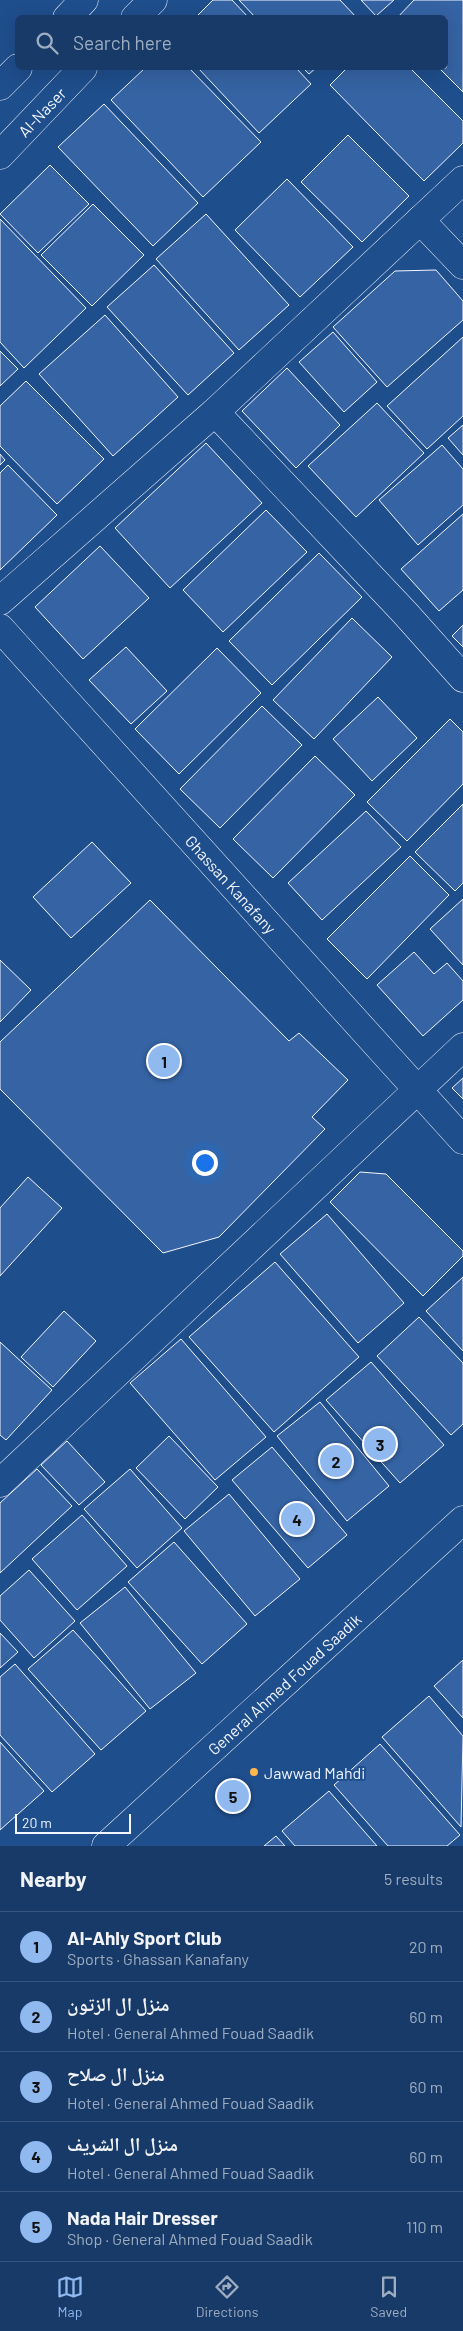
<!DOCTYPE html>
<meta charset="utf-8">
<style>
body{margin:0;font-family:Barlow,"Noto Naskh Arabic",sans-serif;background:#20416f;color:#f1f3f6}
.scale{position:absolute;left:15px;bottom:12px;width:116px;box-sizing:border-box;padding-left:5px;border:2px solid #f2f6ff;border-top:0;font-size:14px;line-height:18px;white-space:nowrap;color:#f2f6ff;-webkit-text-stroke:4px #1f4e8c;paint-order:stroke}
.you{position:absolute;left:204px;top:1162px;width:18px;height:18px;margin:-12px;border:4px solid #fff;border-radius:50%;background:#1a73e8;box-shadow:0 0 0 8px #1a73e833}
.badge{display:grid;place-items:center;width:32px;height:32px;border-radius:50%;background:#90b9f0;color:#111;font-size:16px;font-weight:700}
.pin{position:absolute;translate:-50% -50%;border:2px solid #fff;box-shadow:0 1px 5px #0006}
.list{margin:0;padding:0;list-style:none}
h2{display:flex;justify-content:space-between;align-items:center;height:65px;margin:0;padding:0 20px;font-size:21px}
h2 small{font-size:16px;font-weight:400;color:#9eadc0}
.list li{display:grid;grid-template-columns:32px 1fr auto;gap:15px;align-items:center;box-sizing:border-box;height:70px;padding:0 20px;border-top:1px solid #36547d}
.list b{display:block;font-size:19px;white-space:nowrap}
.list p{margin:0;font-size:16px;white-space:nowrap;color:#9eadc0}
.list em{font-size:16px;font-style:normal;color:#9eadc0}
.icon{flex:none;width:28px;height:28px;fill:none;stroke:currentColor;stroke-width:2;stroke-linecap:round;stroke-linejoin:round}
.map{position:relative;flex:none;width:463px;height:1846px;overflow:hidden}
.search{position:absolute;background:#173a69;box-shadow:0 5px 20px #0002;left:15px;right:15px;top:15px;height:55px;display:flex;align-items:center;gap:12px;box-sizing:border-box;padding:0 18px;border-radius:8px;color:#9eadc0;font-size:19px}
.sheet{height:415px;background:#173a69}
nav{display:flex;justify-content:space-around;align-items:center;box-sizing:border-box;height:70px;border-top:1px solid #36547d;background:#173a69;font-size:14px;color:#9eadc0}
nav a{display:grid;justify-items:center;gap:2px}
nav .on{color:#90b9f0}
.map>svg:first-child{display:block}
.building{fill:#3563a3;stroke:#f2f6ff}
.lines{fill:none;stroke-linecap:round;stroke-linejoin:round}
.minor-casing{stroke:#f2f6ff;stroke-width:29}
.major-casing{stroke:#f2f6ff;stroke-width:29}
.minor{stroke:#1f4e8c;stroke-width:28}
.major{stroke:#1f4e8c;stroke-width:28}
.poi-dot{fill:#ffb74d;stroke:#1f4e8c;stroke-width:2}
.labels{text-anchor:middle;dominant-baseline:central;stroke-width:4;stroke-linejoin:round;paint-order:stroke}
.street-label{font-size:16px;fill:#f2f6ff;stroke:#1f4e8c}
.poi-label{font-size:16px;fill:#f2f6ff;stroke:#1f4e8c;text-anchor:start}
</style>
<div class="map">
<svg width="463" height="1846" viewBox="0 0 463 1846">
<rect width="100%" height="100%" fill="#1f4e8c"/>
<g class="building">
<path d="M213,0H232L249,18H195Z"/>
<path d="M239,0H340L357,18H256Z"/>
<path d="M361,0H394L376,16Z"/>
<path d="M414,0H463V92L439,68H446V18H397Z"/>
<path d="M145,68H189L261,142L203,197L111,100Z"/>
<path d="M198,68H296L311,84L259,133Z"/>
<path d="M303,68H316L309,74Z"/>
<path d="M347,68H410L463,121V143L424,181L330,85Z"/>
<path d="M104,104L198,203L153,246L58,147Z"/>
<path d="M348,135L409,196L362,242L301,182Z"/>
<path d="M50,165L89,204L38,253L0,214Z"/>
<path d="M287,179L353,247L300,297L235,230Z"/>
<path d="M93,204L144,255L92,306L41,255Z"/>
<path d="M206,214L289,305L239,350L156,259Z"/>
<path d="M0,219L86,308L24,368L0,342Z"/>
<path d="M154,265L234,353L188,395L107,307Z"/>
<path d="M436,270L463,301V320L387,387L333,327L395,271Z"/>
<path d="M105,315L178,397L113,456L39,374Z"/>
<path d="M333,332L377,382L344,412L299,362Z"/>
<path d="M463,337V416L427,449L387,406Z"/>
<path d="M0,351L18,369L0,386Z"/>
<path d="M287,368L340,425L296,468L242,411Z"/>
<path d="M26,381L104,459L57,504L0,446V406Z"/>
<path d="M377,403L424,453L356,517L308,466Z"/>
<path d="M463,425V455L448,438Z"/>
<path d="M206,443L262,503L170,588L115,528Z"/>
<path d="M442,445L463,469V505L418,545L379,500Z"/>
<path d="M0,454L5,460L0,465Z"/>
<path d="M8,465L57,515L0,570V473Z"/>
<path d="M266,510L307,552L223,632L183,590Z"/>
<path d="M463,514V590L439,611L401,569Z"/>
<path d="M100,546L149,598L83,659L35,607Z"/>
<path d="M319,553L362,597L272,685L229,641Z"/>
<path d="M352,618L392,657L314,739L273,700Z"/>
<path d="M463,625V647L452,636Z"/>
<path d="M126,647L167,691L131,724L89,680Z"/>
<path d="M217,648L261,693L179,774L135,729Z"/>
<path d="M378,697L417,738L372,781L333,739Z"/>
<path d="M262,706L302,745L220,828L180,789Z"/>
<path d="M450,719L463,732V784L407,841L367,802Z"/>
<path d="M315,756L355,795L273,878L233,839Z"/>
<path d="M463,804V883L455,891L415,852Z"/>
<path d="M366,811L401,847L322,920L288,883Z"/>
<path d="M92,842L131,883L71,938L33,897Z"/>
<path d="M410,856L449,895L367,979L327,939Z"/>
<path d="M463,899V965L430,929Z"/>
<path d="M150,900L289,1041L299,1033L348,1080L312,1117L325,1129L219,1237L163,1253L0,1089V1042Z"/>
<path d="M414,952L434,974L447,963L463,981V1000L423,1036L377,985Z"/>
<path d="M0,960L31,990L0,1022Z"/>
<path d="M463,1078V1099L452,1088Z"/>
<path d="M360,1172L386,1174L463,1251V1256L423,1296L330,1202Z"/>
<path d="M28,1177L62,1208L0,1276V1208Z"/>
<path d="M327,1214L404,1303L358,1343L280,1254Z"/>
<path d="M275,1262L359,1357L274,1432L189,1337Z"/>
<path d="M463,1277V1351L426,1311Z"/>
<path d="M64,1311L96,1341L53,1387L21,1357Z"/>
<path d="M419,1317L463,1363V1424L451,1435L377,1356Z"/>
<path d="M181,1339L266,1437L215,1480L130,1383Z"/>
<path d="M0,1342L52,1390L6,1440L0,1435Z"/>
<path d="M371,1362L444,1445L400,1483L326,1400Z"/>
<path d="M320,1402L389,1486L347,1521L277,1436Z"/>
<path d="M169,1436L218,1487L185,1519L136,1468Z"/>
<path d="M67,1441L105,1482L79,1505L41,1465Z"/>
<path d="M272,1447L347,1535L308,1568L232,1480Z"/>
<path d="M37,1469L72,1506L0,1573V1503Z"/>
<path d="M130,1469L182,1528L137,1568L84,1509Z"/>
<path d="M229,1494L300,1579L255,1616L184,1531Z"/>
<path d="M82,1515L127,1566L77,1610L32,1559Z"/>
<path d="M174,1542L247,1624L202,1664L128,1582Z"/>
<path d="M29,1570L75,1621L34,1658L0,1620V1596Z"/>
<path d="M125,1587L196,1673L150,1709L80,1623Z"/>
<path d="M73,1630L146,1711L101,1750L28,1669Z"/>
<path d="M0,1633L18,1652L0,1668Z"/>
<path d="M463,1660V1718L434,1686Z"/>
<path d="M15,1664L95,1754L52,1792L0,1735V1677Z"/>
<path d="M429,1696L463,1736L461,1827L382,1737Z"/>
<path d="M0,1742L44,1791L0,1830Z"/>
<path d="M380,1744L460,1835L447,1846H388L334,1785Z"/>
<path d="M329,1791L377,1846H295L282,1831Z"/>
<path d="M276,1836L285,1846H264Z"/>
</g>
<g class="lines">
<g class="minor-casing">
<g id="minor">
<path d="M420,220L463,265"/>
<path d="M215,412L405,613L463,678"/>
<path d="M0,601L215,412L463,180"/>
<path id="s1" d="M0,628L463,1140"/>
<path d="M0,1483L463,1047"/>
<path id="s2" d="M106,1846L463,1520"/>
</g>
</g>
<g class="major-casing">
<g id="major">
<path d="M67,18L84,0"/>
<path d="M135,18L153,0"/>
<path d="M0,86L18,68"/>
<path id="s3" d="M0,155L83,68"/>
</g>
</g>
<use href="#minor" class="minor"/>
<use href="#major" class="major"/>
</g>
<circle class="poi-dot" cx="254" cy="1772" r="5"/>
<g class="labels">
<g class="street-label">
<text stroke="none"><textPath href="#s3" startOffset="60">Al-Naser</textPath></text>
<text stroke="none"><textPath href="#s1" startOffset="345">Ghassan Kanafany</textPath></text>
<text stroke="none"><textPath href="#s2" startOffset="241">General Ahmed Fouad Saadik</textPath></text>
</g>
<g class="poi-label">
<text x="264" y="1772">Jawwad Mahdi</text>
</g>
</g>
</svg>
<div class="scale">20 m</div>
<div class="you"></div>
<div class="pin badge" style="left:164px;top:1061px">1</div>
<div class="pin badge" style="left:336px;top:1461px">2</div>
<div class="pin badge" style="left:380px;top:1444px">3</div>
<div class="pin badge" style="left:297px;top:1519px">4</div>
<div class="pin badge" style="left:233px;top:1796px">5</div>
<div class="search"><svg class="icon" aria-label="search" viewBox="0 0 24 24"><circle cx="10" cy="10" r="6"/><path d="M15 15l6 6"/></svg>Search here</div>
</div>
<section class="sheet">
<h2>Nearby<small>5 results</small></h2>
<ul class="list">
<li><span class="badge">1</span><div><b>Al-Ahly Sport Club</b><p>Sports · Ghassan Kanafany</p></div><em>20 m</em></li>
<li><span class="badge">2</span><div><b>منزل ال الزتون</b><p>Hotel · General Ahmed Fouad Saadik</p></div><em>60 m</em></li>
<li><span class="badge">3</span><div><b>منزل ال صلاح</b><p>Hotel · General Ahmed Fouad Saadik</p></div><em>60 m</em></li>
<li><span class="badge">4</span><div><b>منزل ال الشريف</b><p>Hotel · General Ahmed Fouad Saadik</p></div><em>60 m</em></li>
<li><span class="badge">5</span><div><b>Nada Hair Dresser</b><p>Shop · General Ahmed Fouad Saadik</p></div><em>110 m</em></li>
</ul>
</section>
<nav>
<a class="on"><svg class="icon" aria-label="map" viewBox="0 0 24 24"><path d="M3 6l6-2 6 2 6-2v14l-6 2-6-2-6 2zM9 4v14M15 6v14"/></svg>Map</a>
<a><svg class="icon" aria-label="directions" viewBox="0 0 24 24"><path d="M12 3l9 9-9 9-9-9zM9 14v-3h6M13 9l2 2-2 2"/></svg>Directions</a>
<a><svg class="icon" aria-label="saved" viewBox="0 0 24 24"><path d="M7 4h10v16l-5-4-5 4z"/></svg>Saved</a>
</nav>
